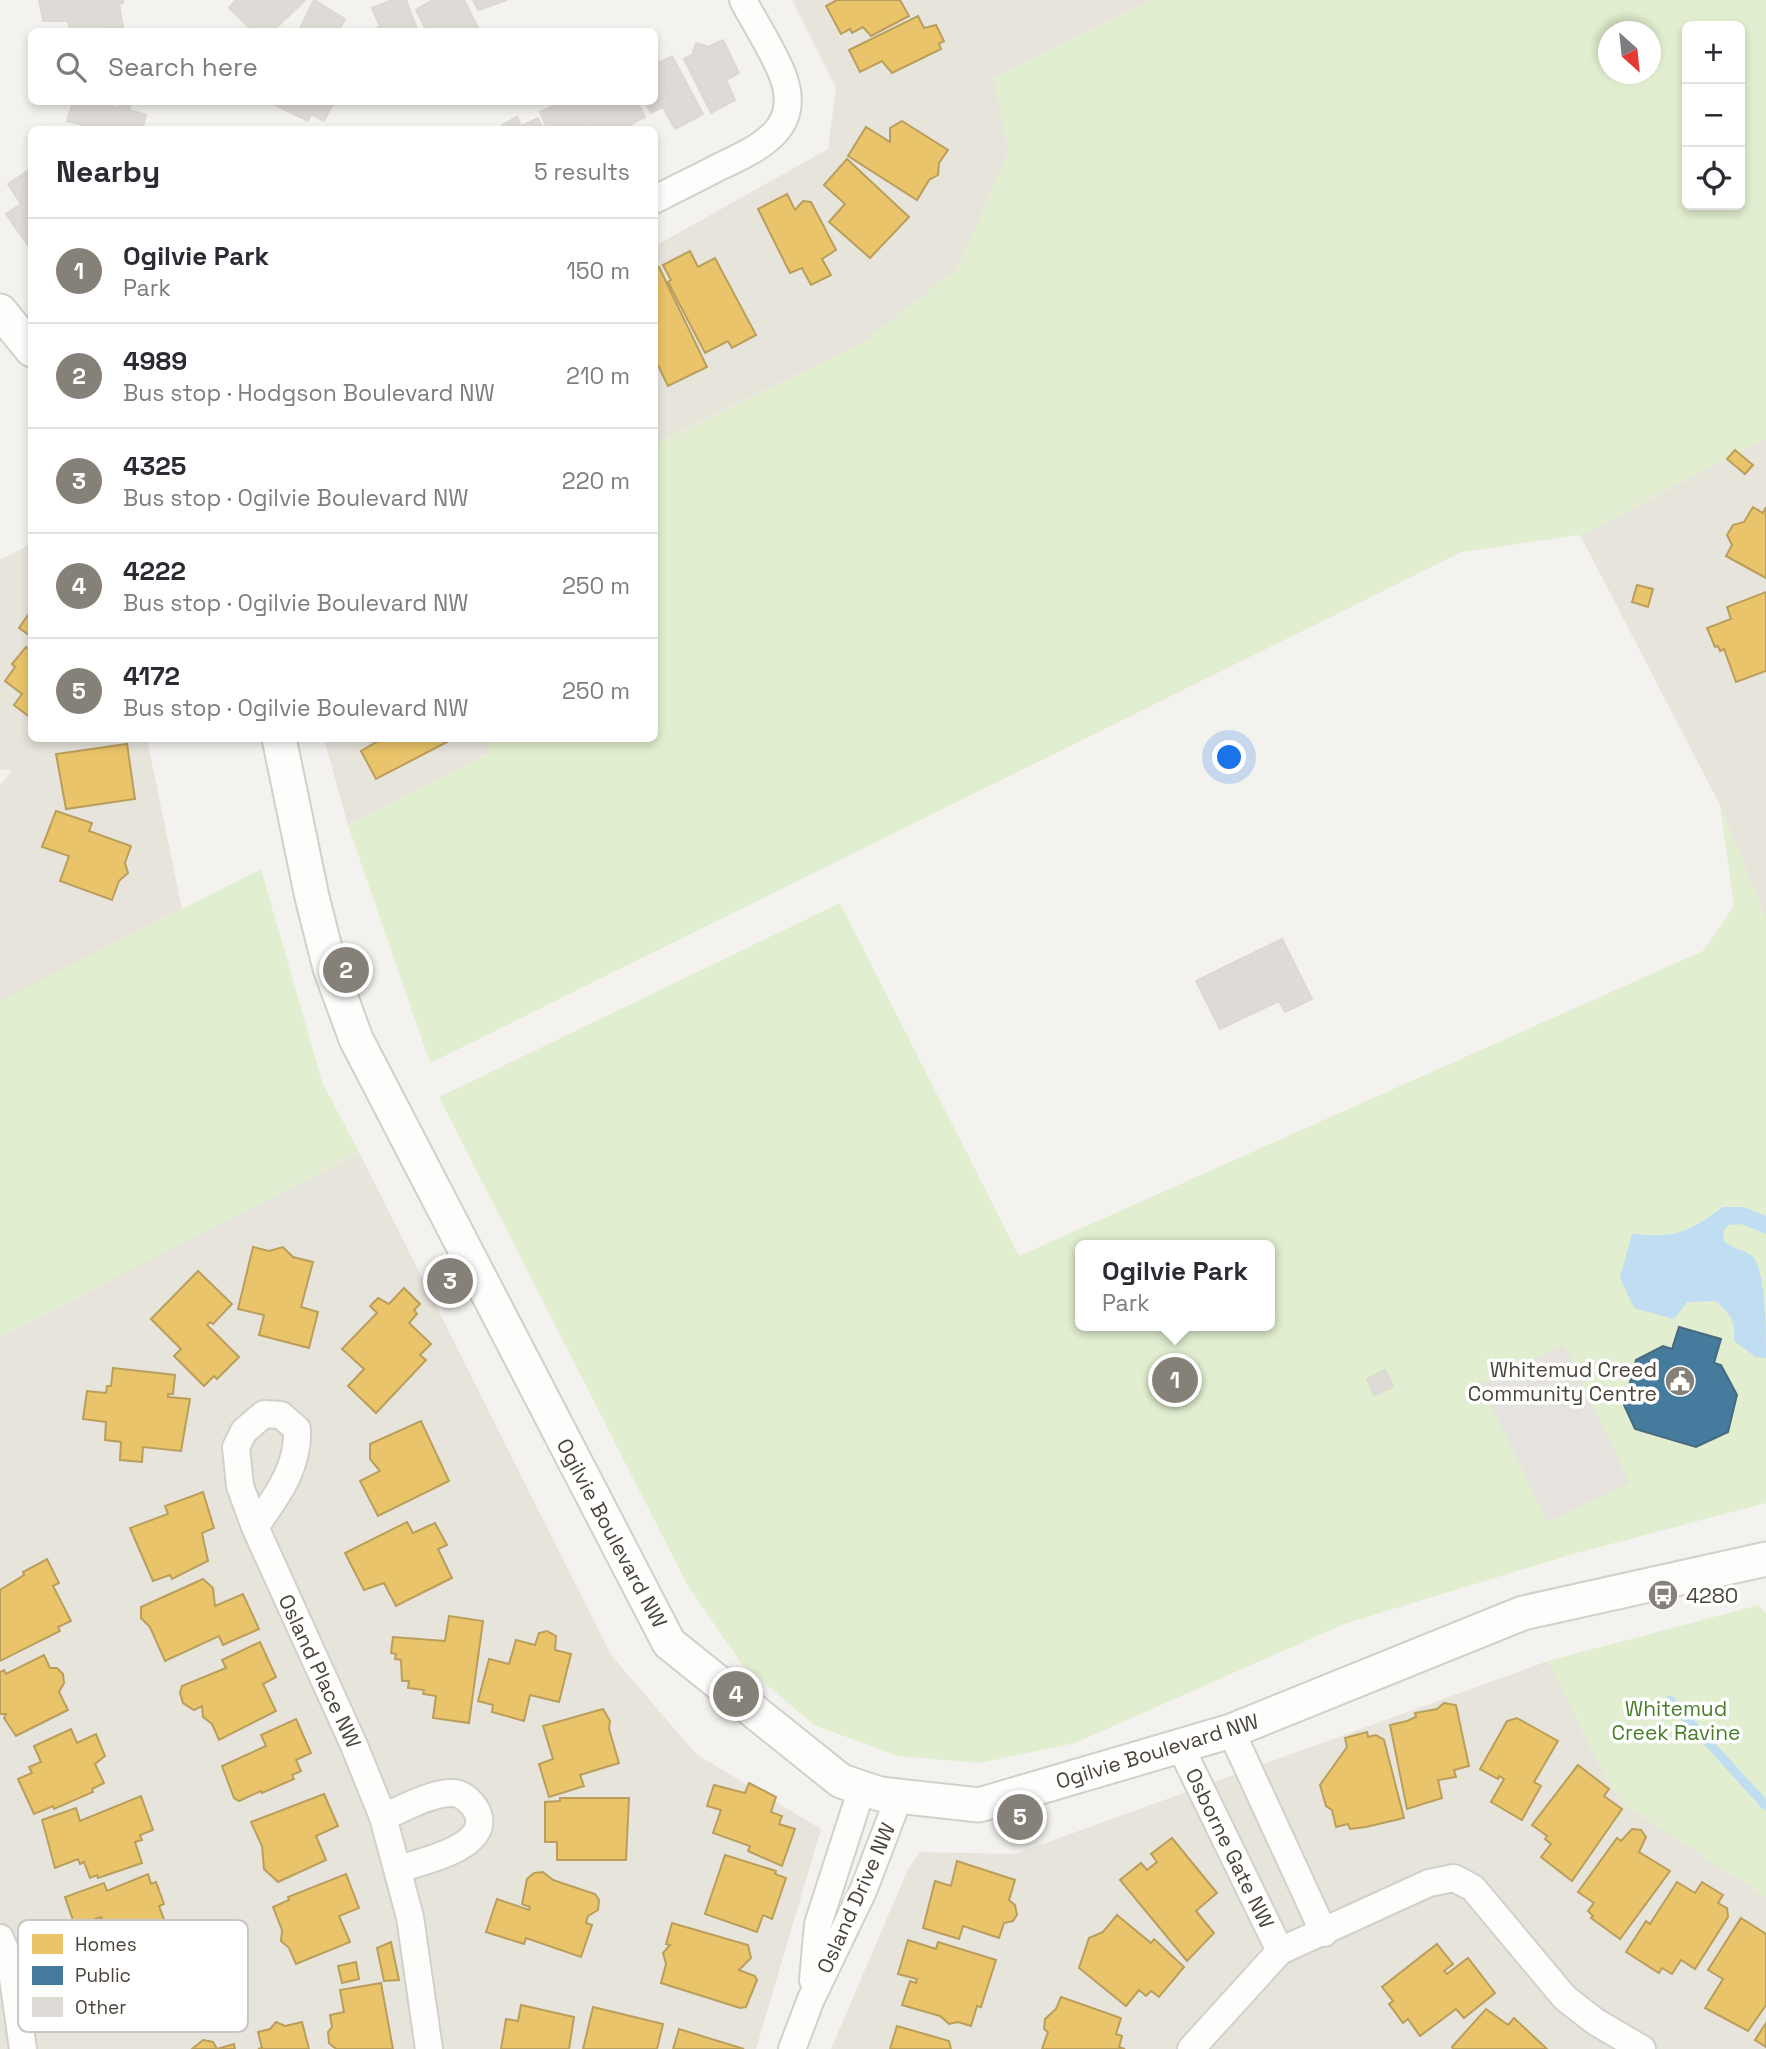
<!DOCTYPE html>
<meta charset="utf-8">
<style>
body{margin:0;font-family:"Space Grotesk",sans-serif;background:#f7f7f7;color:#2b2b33}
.controls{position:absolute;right:21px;top:21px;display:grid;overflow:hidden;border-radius:10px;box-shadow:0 4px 10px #0003}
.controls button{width:63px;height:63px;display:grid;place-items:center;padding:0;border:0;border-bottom:2px solid #e1e1e2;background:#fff;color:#2b2b33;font:35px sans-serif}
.compass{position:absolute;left:1598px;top:21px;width:63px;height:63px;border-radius:50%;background:#fff;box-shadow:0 4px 10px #0003;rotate:153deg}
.you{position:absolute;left:1230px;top:758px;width:24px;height:24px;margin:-18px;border:5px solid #fff;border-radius:50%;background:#1a73e8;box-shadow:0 0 0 10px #1a73e833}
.badge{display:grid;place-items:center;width:46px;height:46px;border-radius:50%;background:#868178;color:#fff;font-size:23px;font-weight:700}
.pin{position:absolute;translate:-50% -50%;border:4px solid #fff;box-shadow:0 2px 7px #0006}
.popup{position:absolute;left:1075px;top:1240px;width:200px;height:91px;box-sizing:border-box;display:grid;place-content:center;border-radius:10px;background:#fff;filter:drop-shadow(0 2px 5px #0005);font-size:23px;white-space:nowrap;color:#7c7c81}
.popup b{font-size:26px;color:#2b2b33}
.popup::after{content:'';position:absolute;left:50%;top:100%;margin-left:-14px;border:14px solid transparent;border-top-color:#fff}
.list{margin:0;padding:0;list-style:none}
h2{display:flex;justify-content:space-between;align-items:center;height:91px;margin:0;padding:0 28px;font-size:30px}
h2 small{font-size:23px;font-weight:400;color:#7c7c81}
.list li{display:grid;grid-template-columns:46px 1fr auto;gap:21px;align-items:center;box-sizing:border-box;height:105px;padding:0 28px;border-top:2px solid #e1e1e2}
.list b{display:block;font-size:26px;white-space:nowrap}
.list p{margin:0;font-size:23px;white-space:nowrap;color:#7c7c81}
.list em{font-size:23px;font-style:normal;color:#7c7c81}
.icon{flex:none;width:38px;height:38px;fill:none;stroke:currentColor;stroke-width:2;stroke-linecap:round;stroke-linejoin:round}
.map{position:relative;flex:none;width:1766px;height:2049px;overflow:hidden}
.search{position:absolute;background:#fff;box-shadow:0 4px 10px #0003;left:28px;top:28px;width:630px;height:77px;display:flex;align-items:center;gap:18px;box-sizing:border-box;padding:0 24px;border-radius:10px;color:#7c7c81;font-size:26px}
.panel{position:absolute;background:#fff;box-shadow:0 4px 10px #0003;left:28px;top:126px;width:630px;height:616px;border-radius:10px}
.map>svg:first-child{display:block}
.residential{fill:#e7e4dc}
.green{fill:#e1eecf;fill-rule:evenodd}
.parking{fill:#e6e3df}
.water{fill:#c0ddf1}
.homes{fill:#e9c46a;stroke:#ba9e5b;stroke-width:2}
.public{fill:#457b9d;stroke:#476a7f;stroke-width:2}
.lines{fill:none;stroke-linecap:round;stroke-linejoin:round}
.stream{stroke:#c0ddf1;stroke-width:9}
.building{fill:#dedbd6;stroke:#dcd9d4;stroke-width:2}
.minor-casing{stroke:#d2d0cb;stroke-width:30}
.tertiary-casing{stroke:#d2d0cb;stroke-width:37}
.minor{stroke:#fdfdfc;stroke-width:26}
.tertiary{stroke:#fdfdfc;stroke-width:33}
.labels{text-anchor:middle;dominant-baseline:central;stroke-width:7;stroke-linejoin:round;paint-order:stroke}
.poi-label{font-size:21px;fill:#4b4439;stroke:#fff;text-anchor:end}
.street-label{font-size:21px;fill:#4b4439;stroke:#fff}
.park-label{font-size:21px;fill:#4a7f2a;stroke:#fff}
.key{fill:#fff;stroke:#c9c7c4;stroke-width:2}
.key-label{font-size:19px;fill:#4b4439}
</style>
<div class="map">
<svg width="1766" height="2049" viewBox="0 0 1766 2049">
<rect width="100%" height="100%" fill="#f4f2ee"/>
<g class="residential">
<path d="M792,0H1153L994,78L1009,151L958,268L867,340L655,444V246L828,149L836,88Z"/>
<path d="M1766,439V920L1720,805L1580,535Z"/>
<path d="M31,544L32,738L147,739L182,909L0,1001V785L12,771L0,769V560Z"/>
<path d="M324,739H485L489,753L348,825Z"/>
<path d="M359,1152L611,1655L696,1754L821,1829L756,2049H0V1337Z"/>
<path d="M1548,1661L1606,1779L1625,1805L1766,1897V2049H831L908,1869L920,1852L1015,1854Z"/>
</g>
<g class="green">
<path d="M1153,0H1766V439L1580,535L1462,552L430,1063L348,825L489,753L485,739L654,738L655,444L867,340L958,268L1009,151L993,78ZM1687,26H1740V205H1687ZM1608,32H1650V74H1608Z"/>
<path d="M1720,805L1766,920V1503L1573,1554L1344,1624L1075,1743L979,1763L898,1756L814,1725L741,1663L688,1586L439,1097L840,903L1019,1256L1703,951L1734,906ZM1080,1245H1270V1326H1080Z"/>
<path d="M261,869L322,1082L359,1152L0,1337V1001Z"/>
<path d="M1759,1605L1766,1614V1897L1625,1805L1606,1779L1548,1661Z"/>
</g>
<path class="parking" d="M1564,1345L1630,1483L1547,1522L1481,1384Z"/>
<path class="water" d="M1723,1207H1744L1766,1216V1234L1741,1224L1729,1225L1724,1230L1723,1240C1732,1250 1747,1249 1755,1259C1766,1281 1766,1328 1766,1358L1756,1357L1734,1341C1736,1322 1730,1312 1715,1301L1687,1302L1674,1319L1634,1308L1620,1278L1632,1234C1676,1238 1688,1233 1723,1207Z"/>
<g class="homes">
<path d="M837,0H900L909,16L871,36L863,27L852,33L850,29L841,34L826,6Z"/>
<path d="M918,16L924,28L936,25L944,41L939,44L941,49L892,73L882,61L860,72L849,50Z"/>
<path d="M902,121L948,150L939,163L938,175L929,180L917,200L848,156L866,127L890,142V128Z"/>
<path d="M847,159L909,217L870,258L829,222L845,204L824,185Z"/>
<path d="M787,194L795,210L803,201L811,202L836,250L822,259L831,275L811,285L802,268L790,273L758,209Z"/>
<path d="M690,251L698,267L715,258L756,335L732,348L728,341L705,353L668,282L671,280L663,265Z"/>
<path d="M659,267L707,367L668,386L654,357V269Z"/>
<path d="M1735,450L1753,465L1745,474L1727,459Z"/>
<path d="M1753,507L1763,513L1766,507V578L1726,556L1732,545L1727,535L1733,525L1744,522Z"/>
<path d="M1637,585L1653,589L1648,607L1632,602Z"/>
<path d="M1766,592V671L1736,682L1724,649L1720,651L1718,646L1715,647L1707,628L1731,619L1727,607Z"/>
<path d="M30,612L32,613V637L19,628Z"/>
<path d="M32,646V719L14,705L22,694L5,681L15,667L12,664L26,647L29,649Z"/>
<path d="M445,738L447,742L376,779L361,751L383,738Z"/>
<path d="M127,744L135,799L66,809L56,754Z"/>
<path d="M56,811L92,823L89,831L131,846L125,863L128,873L119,881L112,900L60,881L69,856L42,847Z"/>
<path d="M253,1247L269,1251L283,1247L293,1257L313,1262L301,1307L318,1312L309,1348L259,1335L264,1315L238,1309Z"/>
<path d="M198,1271L232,1304L213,1324L210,1322L207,1325L239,1357L217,1379L214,1376L204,1386L174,1356L181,1349L151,1319Z"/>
<path d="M404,1288L420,1304L414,1310L417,1314L409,1323L431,1344L420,1355L426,1360L376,1413L348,1386L364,1369L342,1349L377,1313L370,1306L378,1298L389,1304Z"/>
<path d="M113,1368L175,1375L173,1394H168V1397L190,1399L181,1451L143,1447L142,1462L120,1460L121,1442L105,1440L106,1422L83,1419L87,1391L106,1393L107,1386H111Z"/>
<path d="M421,1421L449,1481L378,1516L360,1481L380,1471L370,1459V1444Z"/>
<path d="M203,1492L214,1528L202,1533L208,1561L172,1579L170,1575L153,1581L130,1528L168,1514L165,1506Z"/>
<path d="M407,1522L413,1533L435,1523L447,1545L438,1549L452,1578L396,1606L384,1583L364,1590L345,1553Z"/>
<path d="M47,1559L59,1583L53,1586L71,1621L58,1627L60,1631L0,1661V1590L24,1575L23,1572Z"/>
<path d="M203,1579L213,1588L215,1606L243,1594L259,1629L223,1645L219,1636L165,1661L150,1627L141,1618V1607Z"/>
<path d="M449,1616L483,1621L469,1723L433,1718L436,1696L423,1694L424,1690L408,1688L409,1681H402L401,1660L395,1659L396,1654L391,1653L393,1637L445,1641Z"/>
<path d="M547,1631L556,1636L555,1650L571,1654L559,1702L530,1695L524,1721L492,1712L493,1705L478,1701L489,1659L509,1664L516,1640L535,1645L539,1633Z"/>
<path d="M260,1642L276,1677L263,1684L276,1711L219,1740L212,1724L203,1717L202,1706L194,1710L183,1703L180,1693L182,1686L226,1668L222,1660Z"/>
<path d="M44,1655L50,1668H57L63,1674L64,1683L59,1692L68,1710L16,1736L4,1718L6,1714H0V1672L4,1670L6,1674Z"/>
<path d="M1444,1703L1456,1705L1469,1766L1454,1770L1456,1777L1438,1780L1442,1798L1407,1809L1390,1725L1407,1721L1416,1717L1415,1713L1437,1709Z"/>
<path d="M603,1709L610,1721L609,1729L619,1763L580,1775L584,1786L549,1797L539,1764L553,1759L543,1726Z"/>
<path d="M1517,1718L1558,1741L1534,1782L1541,1786L1522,1820L1491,1802L1504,1779L1499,1776L1498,1779L1480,1769L1507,1721Z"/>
<path d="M296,1719L311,1753L296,1760L301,1771L292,1775L294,1779L262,1793L261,1791L239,1801L234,1798L222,1766L266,1746L261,1735Z"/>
<path d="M71,1729L77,1743L96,1734L105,1756L95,1764L104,1783L92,1789L93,1792L54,1809L53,1806L34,1814L18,1779L32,1773L29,1767L41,1762L34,1746Z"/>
<path d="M1367,1732L1368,1737L1376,1735L1384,1740L1404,1818L1366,1827L1350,1829L1348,1824L1336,1827L1332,1810L1326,1806L1320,1785L1347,1747L1345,1738Z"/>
<path d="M1578,1765L1609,1789L1604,1796L1622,1809L1572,1881L1541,1857L1551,1844L1545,1839L1547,1836L1532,1825Z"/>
<path d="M749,1783L776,1797L771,1812L782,1816L779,1824L795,1829L782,1866L748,1851L750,1846L713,1833L721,1810L707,1806L714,1785L745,1793Z"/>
<path d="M324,1794L338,1826L316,1836L326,1860L278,1882L264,1869L262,1846L251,1822Z"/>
<path d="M141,1796L153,1830L140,1835L142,1840L135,1842L142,1863L98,1878L97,1875L90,1878L84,1862L80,1864L78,1859L55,1868L42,1820L76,1808L80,1821Z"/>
<path d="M560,1798H629L626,1860H557V1842H545V1802L560,1801Z"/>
<path d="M1632,1829L1641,1830L1646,1837L1639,1852L1670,1871L1620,1939L1591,1918L1593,1916L1588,1911L1594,1903L1578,1892L1617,1838L1621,1841Z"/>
<path d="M1172,1838L1217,1893L1196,1911L1214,1933L1187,1961L1120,1880L1141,1863L1147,1870L1157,1862L1151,1854Z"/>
<path d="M725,1855L776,1871L775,1874L786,1878L772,1919L763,1915L757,1932L705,1914Z"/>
<path d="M957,1861L1015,1880L1009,1900L1015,1905L1017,1915L1013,1921L1004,1923L999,1938L963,1926L959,1939L923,1928L935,1881L951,1886Z"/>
<path d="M543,1872L553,1880L595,1894L599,1900L598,1910L588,1916L586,1923L592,1925L581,1957L526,1938L524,1944L486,1932L497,1899L529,1910L530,1907L522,1904L527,1879L534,1873Z"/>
<path d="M148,1874L151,1884L156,1882L164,1904L159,1906L165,1922L100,1947L92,1923L102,1919L101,1917L75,1926L65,1897L104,1883L107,1891Z"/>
<path d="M346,1874L359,1908L339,1916L350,1942L296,1964L289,1948L281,1941L282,1930L273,1907L289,1900L288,1897Z"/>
<path d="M1677,1882L1695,1893L1702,1882L1723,1895L1718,1903L1727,1908L1728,1917L1695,1969L1681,1960L1672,1974L1662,1968L1659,1973L1626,1952L1646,1921L1650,1924Z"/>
<path d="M1117,1915L1151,1943L1154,1939L1184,1967L1159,1997L1151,1991L1146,1996L1139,1990L1126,2006L1079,1968L1089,1938L1103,1932Z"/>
<path d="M1741,1918L1766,1934V2005L1748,2031L1705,2008L1723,1979L1708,1970Z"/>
<path d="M672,1923L748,1945L751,1958L739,1970L755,1976L757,1980L746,2007L740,2008L661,1983L666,1964L663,1953L670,1945L666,1944Z"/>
<path d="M908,1940L936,1949L938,1942L996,1960L981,2007L977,2006L971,2026L958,2022L949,2024L940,2016L902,2005L910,1981L916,1983L917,1979L898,1974Z"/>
<path d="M391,1942L399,1980L384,1981L377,1948Z"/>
<path d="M1437,1944L1453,1964L1444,1971L1447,1974L1468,1958L1495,1993L1464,2018L1456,2009L1420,2036L1408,2019L1403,2023L1389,2004L1393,2001L1382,1987Z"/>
<path d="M161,1947L168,1968L176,1970L181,1977L176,1990L179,2000L122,2019L114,1996L96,2002L84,1969L128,1951L130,1958Z"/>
<path d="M356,1962L359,1979L342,1983L338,1966Z"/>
<path d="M381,1983L393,2049H336L329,2043L328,2032L332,2027L330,2015L344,2012L340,1990Z"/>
<path d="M1061,1997L1121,2018L1116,2034L1122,2036L1119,2047L1125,2049H1042L1048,2032L1044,2029L1045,2019L1056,2009Z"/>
<path d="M521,2005L574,2017L569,2049H501L506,2019L518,2021Z"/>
<path d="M593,2007L663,2024L657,2049H583Z"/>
<path d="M1486,2009L1508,2025L1514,2018L1547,2049H1453L1452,2047Z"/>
<path d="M276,2022L285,2026L302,2022L309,2049H258L262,2048L258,2032L270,2029Z"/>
<path d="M1766,2023V2047L1755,2040Z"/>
<path d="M897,2026L949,2041L951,2049H890Z"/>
<path d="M679,2029L744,2049H673Z"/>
<path d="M203,2040L213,2042L217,2049L234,2044L235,2049H192Z"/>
</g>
<path class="public" d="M1679,1327L1721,1339L1714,1363L1721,1365L1737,1395L1728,1432L1696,1447L1635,1429L1624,1405L1636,1360L1663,1346L1672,1349Z"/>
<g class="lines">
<path class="stream" d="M1670,1700L1766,1806"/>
</g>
<g class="building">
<path d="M39,0H123V3L119,4L123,27L70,32L68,21H43Z"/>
<path d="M236,0H305L272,32H254L229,8Z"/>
<path d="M314,0L345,19L338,32H298Z"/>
<path d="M392,0H406L418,32H368L380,27L372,8Z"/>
<path d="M433,0H464L478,28L472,32H427L416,10Z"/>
<path d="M473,0H507L478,10Z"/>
<path d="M723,40L739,73L726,80L735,100L711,113L684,59L692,55L696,43L708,47Z"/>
<path d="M654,54L659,63L672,56L703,114L675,129L663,107L651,113L645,102H654Z"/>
<path d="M73,102H107L106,105L118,108L120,102L131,105L129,110L146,115L142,130H86L87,126L67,121Z"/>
<path d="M269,102H334L324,121L311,114L308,121Z"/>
<path d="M562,102H582L596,130H548L540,112Z"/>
<path d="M583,102H637L645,117L631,124L634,130H597Z"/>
<path d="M517,117L521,126L538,118L543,130H504L502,125Z"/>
<path d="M32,168V251L6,214L21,204L8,184Z"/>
<path d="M1282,939L1312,999L1285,1012L1279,1001L1220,1029L1196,981Z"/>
<path d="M1385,1370L1393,1387L1374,1395L1367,1379Z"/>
</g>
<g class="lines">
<g class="minor-casing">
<g id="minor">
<path d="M654,200C675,189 696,179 717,168C756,149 803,131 783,76C773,50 756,25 743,0"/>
<path d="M255,1527C276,1497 299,1468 297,1429L281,1415L264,1414L244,1431L236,1447L240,1486L255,1527L353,1743L383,1817L410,1917L429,2049"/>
<path d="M1231,1731L1324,1933"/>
<path d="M1180,1746L1280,1951"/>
<path d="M383,1817C403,1809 432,1792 454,1793C464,1794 470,1801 475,1808C498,1846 421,1862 398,1869"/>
<path d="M0,1938L11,1964L23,2049"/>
<path d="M813,1980L818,1924L862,1788"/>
<path d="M792,2049L811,1999L863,1891L899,1797"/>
<path d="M1191,2049L1280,1951L1429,1883L1454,1878L1473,1888L1565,1998L1596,2022L1642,2049"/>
</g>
</g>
<g class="tertiary-casing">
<g id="tertiary">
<path d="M0,311L32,350"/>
<path d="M279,738L312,897L330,968L356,1039L669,1643L841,1781L880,1794L979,1805L1231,1731L1523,1613L1766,1559"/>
</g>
</g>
<use href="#minor" class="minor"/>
<use href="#tertiary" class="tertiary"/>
</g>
<defs>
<g id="civic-disc" transform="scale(1.575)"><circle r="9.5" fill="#868178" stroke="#fff"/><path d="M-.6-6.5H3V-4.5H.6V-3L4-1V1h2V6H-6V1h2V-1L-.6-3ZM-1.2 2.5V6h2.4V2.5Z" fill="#fff"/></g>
<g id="bus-disc" transform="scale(1.575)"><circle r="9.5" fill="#868178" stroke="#fff"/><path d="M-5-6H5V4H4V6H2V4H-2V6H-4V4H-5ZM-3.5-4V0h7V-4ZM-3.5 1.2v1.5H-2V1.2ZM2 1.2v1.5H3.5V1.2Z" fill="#fff"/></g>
</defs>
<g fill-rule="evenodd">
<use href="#civic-disc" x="1680" y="1381"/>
<use href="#bus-disc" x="1663" y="1595"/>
</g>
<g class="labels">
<g class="poi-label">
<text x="1657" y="1369">Whitemud Creed<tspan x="1657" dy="24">Community Centre</tspan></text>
<text x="1686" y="1595" text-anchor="start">4280</text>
</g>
<g class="street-label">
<text transform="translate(612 1533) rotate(62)">Ogilvie Boulevard NW</text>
<text transform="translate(320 1671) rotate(65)">Osland Place NW</text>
<text transform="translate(1157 1751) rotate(-17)">Ogilvie Boulevard NW</text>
<text transform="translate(1230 1848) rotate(64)">Osborne Gate NW</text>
<text transform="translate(856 1898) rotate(-66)">Osland Drive NW</text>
</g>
<g class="park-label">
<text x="1676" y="1708">Whitemud<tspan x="1676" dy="24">Creek Ravine</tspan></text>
</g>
</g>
<rect x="18" y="1920" width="230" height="112" rx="10" class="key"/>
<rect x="32" y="1934" width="31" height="20" fill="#e9c46a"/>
<rect x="32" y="1966" width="31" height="19" fill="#457b9d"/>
<rect x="32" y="1997" width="31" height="20" fill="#dedbd6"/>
<g class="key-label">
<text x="75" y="1951">Homes</text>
<text x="75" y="1982">Public</text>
<text x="75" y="2014">Other</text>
</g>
</svg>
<div class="controls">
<button>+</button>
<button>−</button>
<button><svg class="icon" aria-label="locate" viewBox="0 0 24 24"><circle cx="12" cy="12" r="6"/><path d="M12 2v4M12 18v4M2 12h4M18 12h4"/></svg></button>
</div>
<svg class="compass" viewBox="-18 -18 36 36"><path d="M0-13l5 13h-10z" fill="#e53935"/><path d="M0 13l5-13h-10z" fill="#7c7c81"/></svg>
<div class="you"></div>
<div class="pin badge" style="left:1175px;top:1380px">1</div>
<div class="popup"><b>Ogilvie Park</b>Park</div>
<div class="pin badge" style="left:346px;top:970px">2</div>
<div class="pin badge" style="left:450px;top:1281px">3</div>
<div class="pin badge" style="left:736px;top:1694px">4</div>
<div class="pin badge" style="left:1020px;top:1817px">5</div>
<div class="search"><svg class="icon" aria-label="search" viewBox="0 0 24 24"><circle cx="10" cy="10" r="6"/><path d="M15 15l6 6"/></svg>Search here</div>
<section class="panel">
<h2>Nearby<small>5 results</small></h2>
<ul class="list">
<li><span class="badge">1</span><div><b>Ogilvie Park</b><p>Park</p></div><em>150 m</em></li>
<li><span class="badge">2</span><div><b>4989</b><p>Bus stop · Hodgson Boulevard NW</p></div><em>210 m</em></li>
<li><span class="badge">3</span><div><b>4325</b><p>Bus stop · Ogilvie Boulevard NW</p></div><em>220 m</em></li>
<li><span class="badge">4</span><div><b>4222</b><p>Bus stop · Ogilvie Boulevard NW</p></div><em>250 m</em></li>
<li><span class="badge">5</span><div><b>4172</b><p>Bus stop · Ogilvie Boulevard NW</p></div><em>250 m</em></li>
</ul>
</section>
</div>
